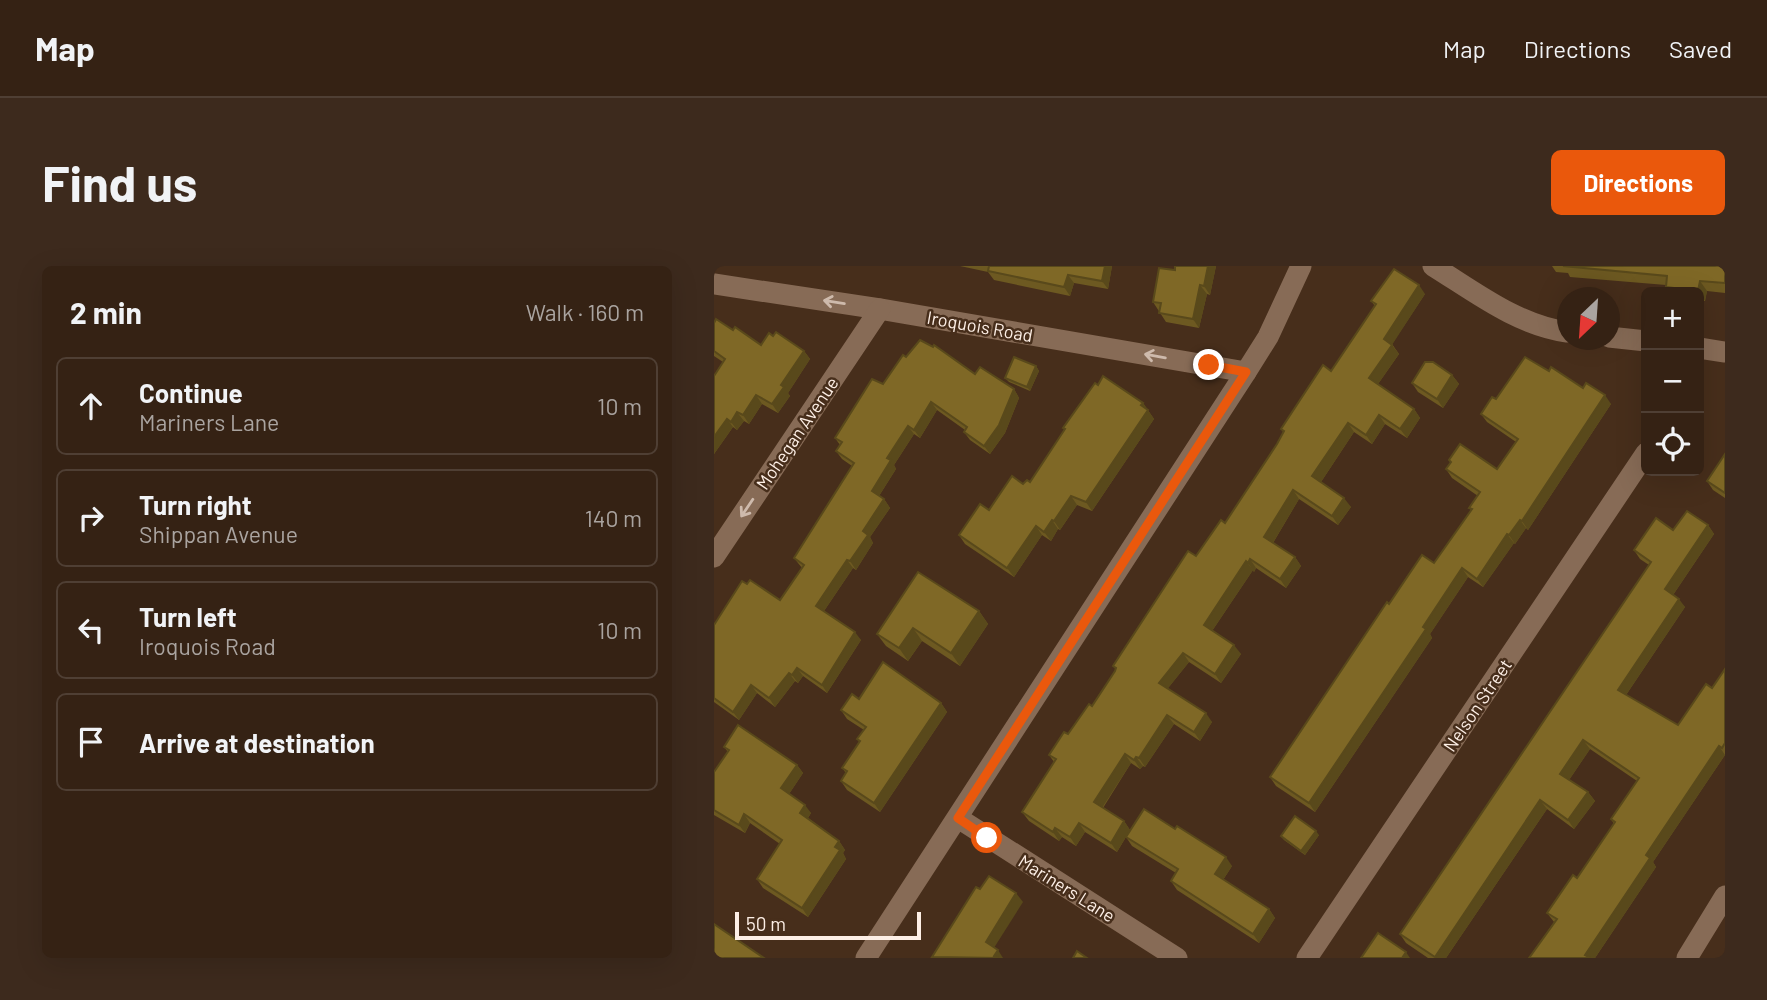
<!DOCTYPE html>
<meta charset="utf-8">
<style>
body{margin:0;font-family:Barlow,sans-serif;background:#3d2a1d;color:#f1f3f6}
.controls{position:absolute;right:21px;top:21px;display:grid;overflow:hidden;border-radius:10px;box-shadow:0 7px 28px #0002}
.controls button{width:63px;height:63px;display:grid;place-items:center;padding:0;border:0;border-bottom:2px solid #4f3f34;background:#352214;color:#f1f3f6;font:35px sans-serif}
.compass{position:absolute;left:843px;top:21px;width:63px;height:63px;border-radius:50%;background:#352214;box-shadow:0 7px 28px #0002;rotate:205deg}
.scale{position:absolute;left:21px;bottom:18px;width:186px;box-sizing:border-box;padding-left:7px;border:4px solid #fdefe6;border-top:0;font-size:19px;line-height:24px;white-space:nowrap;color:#fdefe6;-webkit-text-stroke:5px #472e1b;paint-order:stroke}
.stop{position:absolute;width:21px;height:21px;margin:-16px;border:5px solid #ea580c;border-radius:50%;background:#fff}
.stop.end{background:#ea580c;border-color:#fff;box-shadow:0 2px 7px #0008}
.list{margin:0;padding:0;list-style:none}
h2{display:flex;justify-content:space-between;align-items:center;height:91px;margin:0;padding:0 28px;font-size:30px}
h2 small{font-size:23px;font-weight:400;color:#aaa4a0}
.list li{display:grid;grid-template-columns:46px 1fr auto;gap:21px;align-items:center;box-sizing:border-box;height:98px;margin:0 14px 14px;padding:0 14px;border:2px solid #4f3f34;border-radius:10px}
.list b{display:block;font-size:26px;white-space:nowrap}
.list p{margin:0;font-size:23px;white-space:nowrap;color:#aaa4a0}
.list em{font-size:23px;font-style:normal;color:#aaa4a0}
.icon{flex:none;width:38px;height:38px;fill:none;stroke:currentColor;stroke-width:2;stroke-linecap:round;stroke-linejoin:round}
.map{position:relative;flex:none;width:1011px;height:692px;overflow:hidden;border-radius:10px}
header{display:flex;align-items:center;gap:42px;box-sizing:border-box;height:98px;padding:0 35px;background:#352214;border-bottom:2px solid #4f3f34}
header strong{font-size:33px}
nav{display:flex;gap:38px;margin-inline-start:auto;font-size:24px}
.intro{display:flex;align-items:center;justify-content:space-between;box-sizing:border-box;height:168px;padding:0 42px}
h1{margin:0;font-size:49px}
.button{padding:18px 32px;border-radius:10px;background:#ea580c;color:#fff;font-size:24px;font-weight:700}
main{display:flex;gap:42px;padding:0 42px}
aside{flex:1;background:#352214;border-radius:10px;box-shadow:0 7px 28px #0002}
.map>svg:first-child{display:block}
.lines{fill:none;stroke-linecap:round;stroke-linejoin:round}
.street{stroke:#876b56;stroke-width:21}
.wall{fill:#6d5921}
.shaded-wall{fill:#59491b}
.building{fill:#7f6826;stroke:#59491b;stroke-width:2}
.oneway{stroke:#cebaac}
.route{stroke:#ea580c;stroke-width:9}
.labels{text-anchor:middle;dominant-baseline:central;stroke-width:5;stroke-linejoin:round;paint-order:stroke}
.street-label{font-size:18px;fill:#fdefe6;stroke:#472e1b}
</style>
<header>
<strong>Map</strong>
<nav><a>Map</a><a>Directions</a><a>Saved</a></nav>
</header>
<div class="intro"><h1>Find us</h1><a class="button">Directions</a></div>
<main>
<aside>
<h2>2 min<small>Walk · 160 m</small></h2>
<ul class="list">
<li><svg class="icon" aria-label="ahead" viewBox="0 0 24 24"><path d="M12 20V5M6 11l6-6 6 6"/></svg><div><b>Continue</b><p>Mariners Lane</p></div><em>10 m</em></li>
<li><svg class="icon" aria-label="right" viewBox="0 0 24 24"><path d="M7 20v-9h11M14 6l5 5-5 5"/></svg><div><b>Turn right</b><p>Shippan Avenue</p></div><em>140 m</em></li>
<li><svg class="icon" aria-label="left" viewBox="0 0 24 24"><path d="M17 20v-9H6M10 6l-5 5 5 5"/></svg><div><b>Turn left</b><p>Iroquois Road</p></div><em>10 m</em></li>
<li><svg class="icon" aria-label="arrive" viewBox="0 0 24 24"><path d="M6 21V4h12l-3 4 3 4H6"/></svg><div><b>Arrive at destination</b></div></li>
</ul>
</aside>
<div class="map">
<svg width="1011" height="692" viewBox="0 0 1011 692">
<rect width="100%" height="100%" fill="#472e1b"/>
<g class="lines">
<g class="street">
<path d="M719,0C761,26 803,59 853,66"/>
<path d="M0,18L166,43L532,106"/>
<path d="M895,71L932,75"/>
<path d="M985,82L1011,86"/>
<path d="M0,291L166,43"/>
<path d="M244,552L463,692"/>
<path d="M152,692L532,106L554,71L587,0"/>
<path d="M593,692L932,187"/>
<path d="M973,692L1011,630"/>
</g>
</g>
<g class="wall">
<path d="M246,0H398L394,23L360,17L356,30L280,14L274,6Z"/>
<path d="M461,0H502L496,29L493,28L485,62L452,56L439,36L461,4Z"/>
<path d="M838,0H1011V27L993,25L991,35H985V26H955L952,21V19L856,11L854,7L842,6Z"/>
<path d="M711,28L678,78L685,88L664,118L700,143L706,152L693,172L671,158L658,178L640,166L607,216L637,241L624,259L585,233L559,277L581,291L587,300L572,322L542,302L540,306L539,304L498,365L527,388L507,417L475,396L454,422L498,456L486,475L460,458L431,501L429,500L426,503L417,497L389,542L410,555L416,564L518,600L509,614L555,643L561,652L545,677L463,624L457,615L462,607L418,580L412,571L403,586L371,566L362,580L348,571L345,575L315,555L308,546L340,496L335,489L378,440L402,404L399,400L482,290L511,257L563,178L569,166L567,163L617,105L661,40L657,35Z"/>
<path d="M0,57L19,64L47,79L59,70L90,85L96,93L74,127L76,130L64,147L48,138L35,158L30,155L23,164L19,161L0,188V110L9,96L0,90Z"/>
<path d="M192,91L261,108L300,123L305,132L291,167L276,188L256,174L250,166L251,164L223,144L206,172L200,168L180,199L182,203L165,230L170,233L176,242L156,271L159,277L142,304L139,302L110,345L147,374L113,427L89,410L84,417L81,415L61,441L43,427L25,454L0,436V359L33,318L66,334L88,302L80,292L138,200L128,193L122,185L126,179L121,172Z"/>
<path d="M322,100L325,105L316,125L295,116L291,112Z"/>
<path d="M835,105L897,138L814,264L812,262L801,278L800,277L769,321L754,311L716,368L718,372L601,546L562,520L556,511L675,338L720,297L757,244L755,242L764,230L738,212L732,203L737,197L735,194L783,203L802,176L773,156L767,148L782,133Z"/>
<path d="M738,109L745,118L729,142L704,126L698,117Z"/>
<path d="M429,137L440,153L378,245L363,239L346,264L344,263L337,275L328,269L300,311L251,278L245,269L309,218L316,216L351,164L349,162Z"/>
<path d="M1011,188V232L999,224L993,215Z"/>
<path d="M994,259L1000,268L959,329L971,341L912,429L964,459L998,422L1011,403V489L939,596L942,601L881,692H815L840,656L833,647L863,612L900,558L897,553L923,515L876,483L855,514L874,526L881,535L860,563L833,543L732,692H714L692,677L686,668L935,299L926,293L920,284L959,264Z"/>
<path d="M265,345L274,358L246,400L208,375L194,395L172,380L163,368Z"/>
<path d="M145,433L227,437L233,446L166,546L133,524L127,515L132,507L128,502L145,476L143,473L150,464L133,453L127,444Z"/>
<path d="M10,481L83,499L89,507L75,528L97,547L94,552L125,575L131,584L129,587L132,593L94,651L49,622L43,613L66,578L36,557L31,567L0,549V506L14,486Z"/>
<path d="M605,569L591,589L570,574L567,570Z"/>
</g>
<g class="shaded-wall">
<path d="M391,0H398L394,23L388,15Z"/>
<path d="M494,0H502L496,29L490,20Z"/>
<path d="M354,9L360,17L356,30L350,21Z"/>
<path d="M986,15L993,25L991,35L984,25Z"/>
<path d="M486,19L493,28L485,62L479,53Z"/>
<path d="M705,19L711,28L676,82L670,73Z"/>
<path d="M678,79L685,88L662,121L655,112Z"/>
<path d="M90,85L96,93L74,127L76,130L64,147L58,138L67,119Z"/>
<path d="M322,100L325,105L316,125L313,121Z"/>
<path d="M738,109L745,118L729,142L723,133Z"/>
<path d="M300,123L305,132L291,167L276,188L270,180Z"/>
<path d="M42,129L48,138L35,158L29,149Z"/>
<path d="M891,129L897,138L814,264L808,255Z"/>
<path d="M217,136L223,144L206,172L200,164Z"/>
<path d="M429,137L440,153L378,245L372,236Z"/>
<path d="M700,143L706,152L693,172L686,163Z"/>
<path d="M23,146L30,155L23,164L17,156Z"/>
<path d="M665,149L671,158L658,178L652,169Z"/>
<path d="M13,153L19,161L0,188V171Z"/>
<path d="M634,157L640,166L605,219L598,210Z"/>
<path d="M194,160L200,168L180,199L182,203L163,233L158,225L173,192Z"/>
<path d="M579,224L585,233L557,280L550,271Z"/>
<path d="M357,230L363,239L346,264L340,255Z"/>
<path d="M630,232L637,241L624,259L618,250Z"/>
<path d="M170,233L176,242L156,271L159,277L142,304L136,295L149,265Z"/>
<path d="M338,254L344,263L337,275L330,266Z"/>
<path d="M806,254L812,262L801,278L795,269Z"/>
<path d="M994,259L1000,268L957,332L951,323Z"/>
<path d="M322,260L328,269L300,311L293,302Z"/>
<path d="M793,268L800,277L769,321L763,313Z"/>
<path d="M581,291L587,300L572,322L566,313Z"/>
<path d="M536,293L542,302L540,306L534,297Z"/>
<path d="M133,294L139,302L108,348L102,340Z"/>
<path d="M532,295L539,304L496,368L490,359Z"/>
<path d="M748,302L754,311L716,368L718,372L601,546L595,537L709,361Z"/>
<path d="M965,333L971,341L910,432L904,424Z"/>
<path d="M265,345L274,358L246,400L237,387Z"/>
<path d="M199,362L208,375L194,395L185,382Z"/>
<path d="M141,366L147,374L113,427L108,419Z"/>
<path d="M520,379L527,388L507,417L501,408Z"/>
<path d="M469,387L475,396L451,426L445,417Z"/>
<path d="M83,402L89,410L84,417L78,409Z"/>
<path d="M75,407L81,415L61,441L55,432Z"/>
<path d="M37,419L43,427L25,454L19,446Z"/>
<path d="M227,437L233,446L166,546L160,537Z"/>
<path d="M492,447L498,456L486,475L480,466Z"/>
<path d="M453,449L460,458L431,501L425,492Z"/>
<path d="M869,474L876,483L853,517L846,508Z"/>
<path d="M1005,480L1011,489L939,596L942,601L881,692H874L871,689L932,589Z"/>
<path d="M411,488L417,497L386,545L380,536Z"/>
<path d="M422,491L429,500L426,503L420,494Z"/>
<path d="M83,499L89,507L73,531L67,522Z"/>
<path d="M874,526L881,535L860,563L854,554Z"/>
<path d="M826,534L833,543L732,692H721Z"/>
<path d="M91,539L97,547L92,555L86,547Z"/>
<path d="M30,548L36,557L31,567L25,559Z"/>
<path d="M410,555L416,564L403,586L397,577Z"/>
<path d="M365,557L371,566L362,580L356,571Z"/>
<path d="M341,562L348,571L345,575L339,566Z"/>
<path d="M602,565L605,569L591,589L587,585Z"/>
<path d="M125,575L131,584L129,587L132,593L94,651L88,642Z"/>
<path d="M512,591L518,600L507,617L501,608Z"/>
<path d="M302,627L309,636L278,685L272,676Z"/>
<path d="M555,643L561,652L545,677L539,668Z"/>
<path d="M284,684L289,692H281L280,690Z"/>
<path d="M692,686L696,692H688Z"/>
</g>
<g class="building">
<path d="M275,0H391L388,15L354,9L350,21L274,5Z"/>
<path d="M461,0H494L490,20L486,19L479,53L445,47L447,37L439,36L445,2L461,4Z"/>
<path d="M849,0H1011V17L986,15L984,25L952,21L953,10Z"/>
<path d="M680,3L705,19L670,73L678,79L655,112L700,143L686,163L665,149L652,169L634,157L598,210L630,232L618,250L579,224L550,271L581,291L566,313L536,293L534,297L532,295L490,359L520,379L501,408L469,387L445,417L492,447L480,466L453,449L425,492L422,491L420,494L411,488L380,536L410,555L397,577L365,557L356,571L341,562L339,566L308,546L342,493L335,489L350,466L354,468L375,438L378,440L401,405L402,402L399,400L474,285L482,290L507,254L511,257L563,178L570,165L567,163L609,99L617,105L662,38L657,35Z"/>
<path d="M2,53L19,64L21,61L47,79L55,67L59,70L62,66L90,85L67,119L70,121L58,138L42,129L29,149L23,146L17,156L13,153L0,171V110L11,93L0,85V57Z"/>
<path d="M206,74L219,81L220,79L261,108L266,101L300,123L285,159L270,180L250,166L253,161L217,136L200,164L194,160L173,192L177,194L158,225L170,233L149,265L154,269L136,295L133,294L102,340L141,366L108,419L83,402L78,409L75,407L55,432L37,419L19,446L0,432V359L28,315L33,318L36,314L66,334L90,299L80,292L140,197L122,185L128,176L121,172L158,113L169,118L189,89L192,91Z"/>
<path d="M300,91L322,100L313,121L291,112Z"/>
<path d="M811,91L835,105L837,101L869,122L872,117L891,129L808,255L806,254L795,269L793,268L763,313L748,302L709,361L712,363L595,537L556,511L673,336L675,338L708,289L720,297L758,243L755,242L766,226L732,203L737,196L735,194L746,178L783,203L804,173L767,148L778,131L782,133Z"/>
<path d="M711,96H719L738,109L723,133L698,117Z"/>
<path d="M389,110L429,137L427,139L434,144L372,236L357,230L340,255L338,254L330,266L322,260L293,302L245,269L266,238L275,244L298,210L309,218L313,214L316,216L351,163L349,162L381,117L384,119Z"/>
<path d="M1011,188V227L993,215Z"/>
<path d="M973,245L994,259L951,323L965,333L904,424L964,459L992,418L998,422L1011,403V477L1008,482L1005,480L932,589L936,592L871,689L875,691L874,692H815L843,653L833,647L859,609L863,612L901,556L897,553L925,512L869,474L846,508L874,526L854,554L826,534L721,691L686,668L937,296L920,284L942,252L959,264Z"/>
<path d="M204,306L265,345L237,387L199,362L185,382L163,368Z"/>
<path d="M169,396L227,437L160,537L127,515L133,505L128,502L146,475L143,473L152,461L127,444L138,428L145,433Z"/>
<path d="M24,459L83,499L67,522L91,539L86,547L125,575L121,581L126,584L88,642L43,613L68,574L30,548L25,559L0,544V506L15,484L10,481Z"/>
<path d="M430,543L461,563L463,560L512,591L501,608L555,643L539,668L457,615L464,603L412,571Z"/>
<path d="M581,550L602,565L587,585L567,570Z"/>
<path d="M275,610L302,627L272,676L284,684L280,690L284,692L218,691L262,621L266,623Z"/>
<path d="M0,658L50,692H0Z"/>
<path d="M664,667L692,686L688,692H647Z"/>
<path d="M363,685L373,692H359Z"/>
</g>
<defs><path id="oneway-shaft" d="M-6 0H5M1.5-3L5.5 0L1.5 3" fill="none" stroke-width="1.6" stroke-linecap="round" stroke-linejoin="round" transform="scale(1.75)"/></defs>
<g class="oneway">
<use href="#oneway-shaft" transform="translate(120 36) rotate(-171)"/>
<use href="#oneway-shaft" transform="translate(441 90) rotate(-170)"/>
<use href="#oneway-shaft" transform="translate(33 242) rotate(124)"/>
</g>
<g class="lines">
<path class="route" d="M273,572L244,552L532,106L495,99"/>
</g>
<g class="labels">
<g class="street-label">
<text transform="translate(266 60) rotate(10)">Iroquois Road</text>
<text transform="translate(83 167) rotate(-56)">Mohegan Avenue</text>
<text transform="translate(763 439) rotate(-56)">Nelson Street</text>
<text transform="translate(353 622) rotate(32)">Mariners Lane</text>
</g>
</g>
</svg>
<div class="controls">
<button>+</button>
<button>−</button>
<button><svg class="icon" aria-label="locate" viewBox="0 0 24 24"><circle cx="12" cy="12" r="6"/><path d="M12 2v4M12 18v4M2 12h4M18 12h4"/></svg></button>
</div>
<svg class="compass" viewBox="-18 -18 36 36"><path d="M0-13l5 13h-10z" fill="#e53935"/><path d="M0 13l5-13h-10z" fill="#aaa4a0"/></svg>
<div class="scale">50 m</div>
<div class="stop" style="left:273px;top:572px"></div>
<div class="stop end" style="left:495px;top:99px"></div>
</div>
</main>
